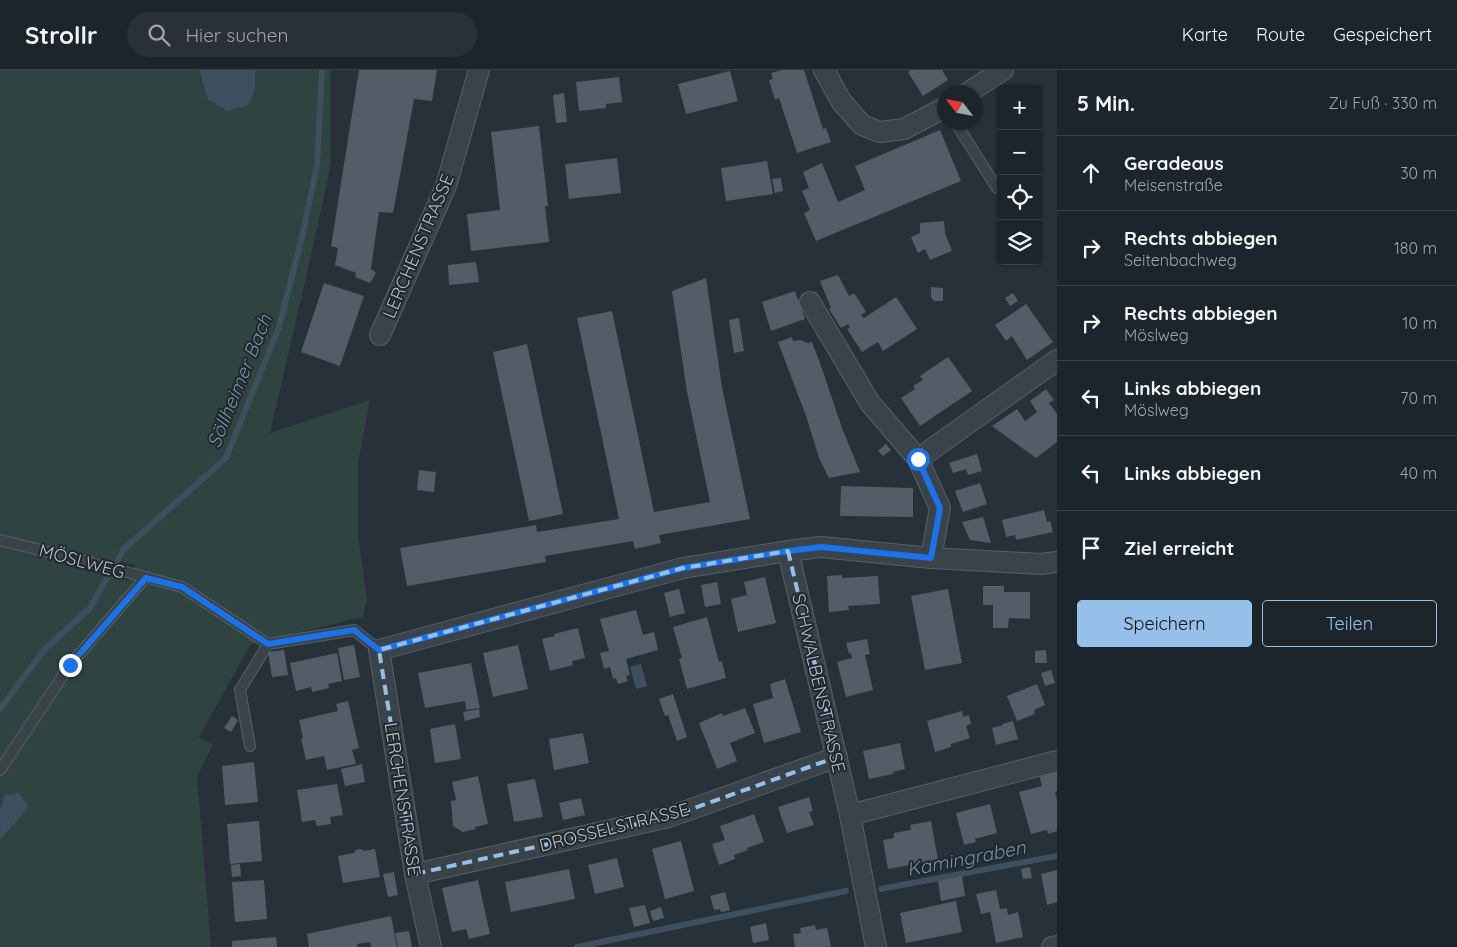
<!DOCTYPE html>
<html lang="de">
<meta charset="utf-8">
<style>
body{margin:0;font-family:Quicksand,sans-serif;background:#293137;color:#f1f3f6}
.controls{position:absolute;right:15px;top:15px;display:grid;overflow:hidden;border-radius:5px;box-shadow:0 1px 4px #0004}
.controls button{width:45px;height:45px;display:grid;place-items:center;padding:0;border:0;border-bottom:1px solid #3a4247;background:#1c252b;color:#f1f3f6;font:25px sans-serif}
.compass{position:absolute;left:937px;top:15px;width:45px;height:45px;border-radius:50%;background:#1c252b;box-shadow:0 1px 4px #0004;rotate:302deg}
.stop{position:absolute;width:15px;height:15px;margin:-11px;border:4px solid #1a73e8;border-radius:50%;background:#fff}
.stop.end{background:#1a73e8;border-color:#fff;box-shadow:0 1px 5px #0008}
.list{margin:0;padding:0;list-style:none}
h2{display:flex;justify-content:space-between;align-items:center;height:65px;margin:0;padding:0 20px;font-size:21px}
h2 small{font-size:16px;font-weight:400;color:#a0a5a9}
.list li{display:grid;grid-template-columns:32px 1fr auto;gap:15px;align-items:center;box-sizing:border-box;height:75px;padding:0 20px;border-top:1px solid #3a4247}
.list b{display:block;font-size:19px;white-space:nowrap}
.list p{margin:0;font-size:16px;white-space:nowrap;color:#a0a5a9}
.list em{font-size:16px;font-style:normal;color:#a0a5a9}
.actions{display:flex;gap:10px;padding:15px 20px}
.actions a{flex:1;padding:11px 0;border:1px solid #96c0ea;border-radius:5px;text-align:center;font-size:18px;color:#96c0ea}
.actions .main{background:#96c0ea;color:#111}
.icon{flex:none;width:28px;height:28px;fill:none;stroke:currentColor;stroke-width:2;stroke-linecap:round;stroke-linejoin:round}
.map{position:relative;flex:none;width:1057px;height:877px;overflow:hidden}
header{display:flex;align-items:center;gap:30px;box-sizing:border-box;height:70px;padding:0 25px;background:#1c252b;border-bottom:1px solid #3a4247}
header strong{font-size:24px}
nav{display:flex;gap:28px;margin-inline-start:auto;font-size:18px}
.search{width:350px;height:45px;background:#293137;display:flex;align-items:center;gap:12px;box-sizing:border-box;padding:0 18px;border-radius:28px;color:#a0a5a9;font-size:19px}
main{display:flex}
aside{flex:1;background:#1c252b}
.map>svg:first-child{display:block}
.green{fill:#2f4341;fill-rule:evenodd}
.water{fill:#3e5060}
.lines{fill:none;stroke-linecap:round;stroke-linejoin:round}
.stream{stroke:#3e5060;stroke-width:6}
.building{fill:#525d67}
.lane-casing{stroke:#586068;stroke-width:12}
.street-casing{stroke:#586068;stroke-width:22}
.lane{stroke:#3a424a;stroke-width:10}
.street{stroke:#3a424a;stroke-width:20}
.route{stroke:#1a73e8;stroke-width:6}
.marked{fill:none;stroke:#96c0ea;stroke-width:4;stroke-dasharray:10 6;stroke-linejoin:round}
.labels{text-anchor:middle;dominant-baseline:central;stroke-width:4;stroke-linejoin:round;paint-order:stroke}
.street-label{font-size:18px;fill:#b5bdc5;stroke:#1f272f}
.water-label{font-size:19px;font-style:italic;fill:#7a91a5;stroke:#1f272f}
</style>
<header>
<strong>Strollr</strong>
<div class="search"><svg class="icon" aria-label="search" viewBox="0 0 24 24"><circle cx="10" cy="10" r="6"/><path d="M15 15l6 6"/></svg>Hier suchen</div>
<nav><a>Karte</a><a>Route</a><a>Gespeichert</a></nav>
</header>
<main>
<div class="map">
<svg width="1057" height="877" viewBox="0 0 1057 877">
<rect width="100%" height="100%" fill="#263139"/>
<path class="green" d="M0,0H199L202,11L255,20V0H331V94L307,203L270,363L370,330L358,393V466L367,529L363,547L251,574L199,667L213,675L197,706L211,877H0V770L29,737L19,723L6,725L0,739ZM95,487L135,495L129,511L85,500Z"/>
<g class="water">
<path d="M199,0H255V20L248,35L227,41L208,29Z"/>
<path d="M641,594L647,616L636,619L630,597Z"/>
<path d="M19,723L29,737L0,770V739L5,725Z"/>
</g>
<g class="lines">
<g class="stream">
<path d="M0,639L44,580L90,538L124,479L226,388L279,257L303,163L317,95L322,0"/>
<path d="M881,819L1057,786"/>
<path d="M577,877L846,821"/>
</g>
</g>
<g class="building">
<path d="M359,0H437L432,31L414,29L393,143L379,142L371,199L376,203L370,213L355,207L356,203L335,195L338,178L331,176Z"/>
<path d="M782,0H804L823,59L826,58L831,72L797,83L779,28L775,30L769,10L773,9L771,3Z"/>
<path d="M911,0H942L948,10L923,26L908,2Z"/>
<path d="M730,1L738,31L686,44L678,14Z"/>
<path d="M619,7L622,32L606,34V38L579,41L576,12Z"/>
<path d="M564,23L567,52L556,53L553,25Z"/>
<path d="M539,56L548,136H545L549,172L471,181L467,144L500,140L491,62Z"/>
<path d="M940,60L961,111L816,171L804,143L810,140L802,121L809,118L803,102L822,93L838,132L865,120L855,96Z"/>
<path d="M617,88L621,123L569,129L565,94Z"/>
<path d="M767,91L773,124L726,131L721,98Z"/>
<path d="M781,108L783,121L775,123L772,109Z"/>
<path d="M944,151L945,163L952,181L930,190L925,179L918,183L911,167L920,163V153Z"/>
<path d="M476,192L479,212L449,215L448,195Z"/>
<path d="M838,205L849,226L854,223L866,242L861,245L864,248L896,227L917,259L883,281L878,272L862,282L847,259L850,257L848,254L841,258L829,239L831,238L820,211Z"/>
<path d="M706,208L722,317L750,449L659,465L661,473L635,479L633,471L545,486L546,492L407,516L400,478L536,455L537,462L619,449L577,248L612,241L654,442L710,432L687,322L672,221Z"/>
<path d="M324,213L364,226L340,296L301,282Z"/>
<path d="M931,217L943,218V231H934L931,227Z"/>
<path d="M795,221L805,249L771,261L762,232Z"/>
<path d="M1013,223L1018,231L1010,236L1005,228Z"/>
<path d="M1026,234L1053,272L1027,290L1012,266L1006,271L995,255Z"/>
<path d="M739,248L744,281L734,283L729,250Z"/>
<path d="M792,267L793,271L801,270L807,273L812,272L820,293L842,358L860,402L829,408L819,388L806,346L778,272Z"/>
<path d="M527,274L563,444L529,451L493,282Z"/>
<path d="M948,287L972,321L920,356L901,328L915,319L913,316L923,310L920,306Z"/>
<path d="M1046,319L1054,330L1049,333L1057,344V372L1036,388L992,356L1017,339L1025,351L1037,342L1030,331Z"/>
<path d="M886,374L891,380L883,386L878,381Z"/>
<path d="M977,384L982,401L968,405L966,399L953,403L949,393Z"/>
<path d="M419,400L436,402L434,422L417,420Z"/>
<path d="M980,413L987,434L963,442L955,421Z"/>
<path d="M841,416L913,418V447L840,446Z"/>
<path d="M1044,440L1047,452L1050,451L1053,462L1016,470L1015,465L1006,467L1002,450Z"/>
<path d="M983,447L991,473L970,470L962,452Z"/>
<path d="M842,505V508L878,506L880,534L848,536L849,540L829,542L827,506Z"/>
<path d="M765,507L776,553L738,562L731,529L747,525L744,512Z"/>
<path d="M717,512L721,534L705,537L701,515Z"/>
<path d="M983,516H1004V522H1030V549L1009,548L1008,558H993V535H983Z"/>
<path d="M679,519L685,543L670,547L664,523Z"/>
<path d="M948,519L962,593L925,600L911,526Z"/>
<path d="M636,540L643,565L654,562L658,580L626,589L630,605L626,606L628,611L618,614L616,608L613,609L610,597L604,599L600,583L609,581L600,549Z"/>
<path d="M707,547L719,592L722,591L726,608L687,619L679,589L682,588L673,557Z"/>
<path d="M578,558L585,588L572,591L573,595L550,601L542,569L555,566L554,564Z"/>
<path d="M867,569L870,584L865,585L873,620L846,627L837,592L852,588L851,583L849,584L846,573Z"/>
<path d="M354,575L360,607L344,610L338,578Z"/>
<path d="M518,575L528,619L493,627L483,583Z"/>
<path d="M284,580L288,605L272,607L268,582Z"/>
<path d="M1046,580L1047,593H1035V581Z"/>
<path d="M337,583L342,611L328,614L329,618L312,622L311,617L296,621L290,593Z"/>
<path d="M471,593L480,638L466,640L465,631L425,638L418,603Z"/>
<path d="M1051,600L1055,613L1045,616L1041,603Z"/>
<path d="M785,609L801,662L764,673L753,634L773,628L770,614Z"/>
<path d="M1037,614L1045,635L1034,640L1035,644L1017,651L1007,626Z"/>
<path d="M673,624L687,667L677,671L668,645L665,646L659,629Z"/>
<path d="M348,631L359,678L352,680L356,694L327,700L324,686L306,690L301,669L303,668L299,650L338,641L336,634Z"/>
<path d="M745,638L755,663L730,673L737,691L717,699L699,653L722,643L723,646Z"/>
<path d="M479,639L480,647L465,651L463,642Z"/>
<path d="M962,641L963,647L969,645L971,654L966,656L970,668L951,674V677L935,682L927,651Z"/>
<path d="M232,646L238,650L231,662L224,658Z"/>
<path d="M1013,651L1018,669L996,675L992,658L1003,655L1002,654Z"/>
<path d="M455,654L461,689L435,693L430,659Z"/>
<path d="M583,663L589,693L554,700L549,669Z"/>
<path d="M900,673L905,699L893,702V704L869,709L863,681Z"/>
<path d="M254,692L258,732L225,735L222,696Z"/>
<path d="M362,694L365,712L345,716L341,699Z"/>
<path d="M1057,699V721L1055,722L1057,730V761L1048,764L1047,760L1031,764L1019,722L1042,716L1039,704Z"/>
<path d="M478,706L488,754L475,757L476,759L463,762L453,756L451,731L456,730L452,712Z"/>
<path d="M535,709L543,747L514,752L507,714Z"/>
<path d="M337,714L343,745L330,747L331,754L317,756L315,750L302,752L297,720Z"/>
<path d="M809,727L813,741L809,742L814,755L787,763L778,737Z"/>
<path d="M581,728L585,745L563,750L559,733Z"/>
<path d="M990,734L997,763L975,769L976,772L964,775L956,743Z"/>
<path d="M754,744L764,772L747,778L748,780L734,785L735,789L719,795L712,774L725,770L720,756Z"/>
<path d="M259,751L262,791L230,794L227,754Z"/>
<path d="M931,751L938,790L888,799L883,770L894,768V763L911,760L910,755Z"/>
<path d="M681,771L694,821L665,829L652,779Z"/>
<path d="M361,779L364,781L375,779L380,807L343,813L338,786L354,783L356,780Z"/>
<path d="M617,788L624,817L595,824L588,795Z"/>
<path d="M240,794L241,806L232,807L231,795Z"/>
<path d="M1030,797L1032,808L1023,809L1021,799Z"/>
<path d="M569,799L575,829L511,842L505,812Z"/>
<path d="M1057,800V832L1047,835L1041,804Z"/>
<path d="M394,802L398,825L388,827L383,804Z"/>
<path d="M962,806L965,826L941,831L938,811Z"/>
<path d="M264,810L267,849L235,852L232,812Z"/>
<path d="M478,810L490,864L469,869L466,859L452,862L442,818Z"/>
<path d="M996,820L1000,839L1007,838L1008,845L1018,842L1023,867L996,873L990,842L981,844L976,824Z"/>
<path d="M725,822L730,840L721,842L720,839L714,840L710,826Z"/>
<path d="M956,831L962,862L906,873L900,843Z"/>
<path d="M645,835L650,853L634,857L629,838Z"/>
<path d="M661,837L664,848L653,851L650,841Z"/>
<path d="M391,846L397,877H371L370,872L357,874L358,877H309L307,864Z"/>
<path d="M766,853L769,870L753,873L750,857Z"/>
<path d="M815,855L816,860L827,858L831,877H795L793,864L801,863L800,858Z"/>
<path d="M409,861L412,877H398L395,863Z"/>
<path d="M276,867L277,877H232V871Z"/>
</g>
<g class="lines">
<g class="lane-casing">
<g id="lane">
<path d="M955,52L997,118"/>
<path d="M0,470L89,492L182,517L268,574L354,560L379,580"/>
<path d="M250,676L240,620L268,574"/>
<path d="M0,700L70,595L146,507"/>
</g>
</g>
<g class="street-casing">
<g id="street">
<path d="M824,0L841,31L862,55L880,62L904,59L944,38"/>
<path d="M969,22L1003,0"/>
<path d="M810,232L870,333L918,389L940,438L931,488"/>
<path d="M380,265L446,116L479,0"/>
<path d="M918,389L1057,290"/>
<path d="M788,481L850,745L876,877"/>
<path d="M850,745L1057,691"/>
<path d="M415,804L669,747L837,687"/>
<path d="M431,877L415,804L379,580L683,498L788,481L821,477L931,488L1041,494L1057,492"/>
<path d="M1052,877L1057,876"/>
</g>
</g>
<use href="#lane" class="lane"/>
<use href="#street" class="street"/>
</g>
<g class="lines">
<path class="route" d="M70,595L146,508L182,517L268,574L354,560L379,580L683,498L788,481L821,477L931,488L940,438L918,389"/>
</g>
<path class="marked" d="M788,481L837,687L669,747L415,804L379,580L683,498Z"/>
<g class="labels">
<g class="street-label">
<text transform="translate(418 176) rotate(-67)">LERCHENSTRASSE</text>
<text transform="translate(82 491) rotate(15)">MÖSLWEG</text>
<text transform="translate(819 613) rotate(77)">SCHWALBENSTRASSE</text>
<text transform="translate(403 729) rotate(81)">LERCHENSTRASSE</text>
<text transform="translate(614 757) rotate(-14)">DROSSELSTRASSE</text>
</g>
<g class="water-label">
<text transform="translate(239 311) rotate(-68)">Söllheimer Bach</text>
<text transform="translate(966 788) rotate(-11)">Kamingraben</text>
</g>
</g>
</svg>
<div class="controls">
<button>+</button>
<button>−</button>
<button><svg class="icon" aria-label="locate" viewBox="0 0 24 24"><circle cx="12" cy="12" r="6"/><path d="M12 2v4M12 18v4M2 12h4M18 12h4"/></svg></button>
<button><svg class="icon" aria-label="layers" viewBox="0 0 24 24"><path d="M12 4l9 5-9 5-9-5zM3 14l9 5 9-5"/></svg></button>
</div>
<svg class="compass" viewBox="-18 -18 36 36"><path d="M0-13l5 13h-10z" fill="#e53935"/><path d="M0 13l5-13h-10z" fill="#a0a5a9"/></svg>
<div class="stop" style="left:918px;top:389px"></div>
<div class="stop end" style="left:70px;top:595px"></div>
</div>
<aside>
<h2>5 Min.<small>Zu Fuß · 330 m</small></h2>
<ul class="list">
<li><svg class="icon" aria-label="ahead" viewBox="0 0 24 24"><path d="M12 20V5M6 11l6-6 6 6"/></svg><div><b>Geradeaus</b><p>Meisenstraße</p></div><em>30 m</em></li>
<li><svg class="icon" aria-label="right" viewBox="0 0 24 24"><path d="M7 20v-9h11M14 6l5 5-5 5"/></svg><div><b>Rechts abbiegen</b><p>Seitenbachweg</p></div><em>180 m</em></li>
<li><svg class="icon" aria-label="right" viewBox="0 0 24 24"><path d="M7 20v-9h11M14 6l5 5-5 5"/></svg><div><b>Rechts abbiegen</b><p>Möslweg</p></div><em>10 m</em></li>
<li><svg class="icon" aria-label="left" viewBox="0 0 24 24"><path d="M17 20v-9H6M10 6l-5 5 5 5"/></svg><div><b>Links abbiegen</b><p>Möslweg</p></div><em>70 m</em></li>
<li><svg class="icon" aria-label="left" viewBox="0 0 24 24"><path d="M17 20v-9H6M10 6l-5 5 5 5"/></svg><div><b>Links abbiegen</b></div><em>40 m</em></li>
<li><svg class="icon" aria-label="arrive" viewBox="0 0 24 24"><path d="M6 21V4h12l-3 4 3 4H6"/></svg><div><b>Ziel erreicht</b></div></li>
</ul>
<div class="actions"><a class="main">Speichern</a><a>Teilen</a></div>
</aside>
</main>
